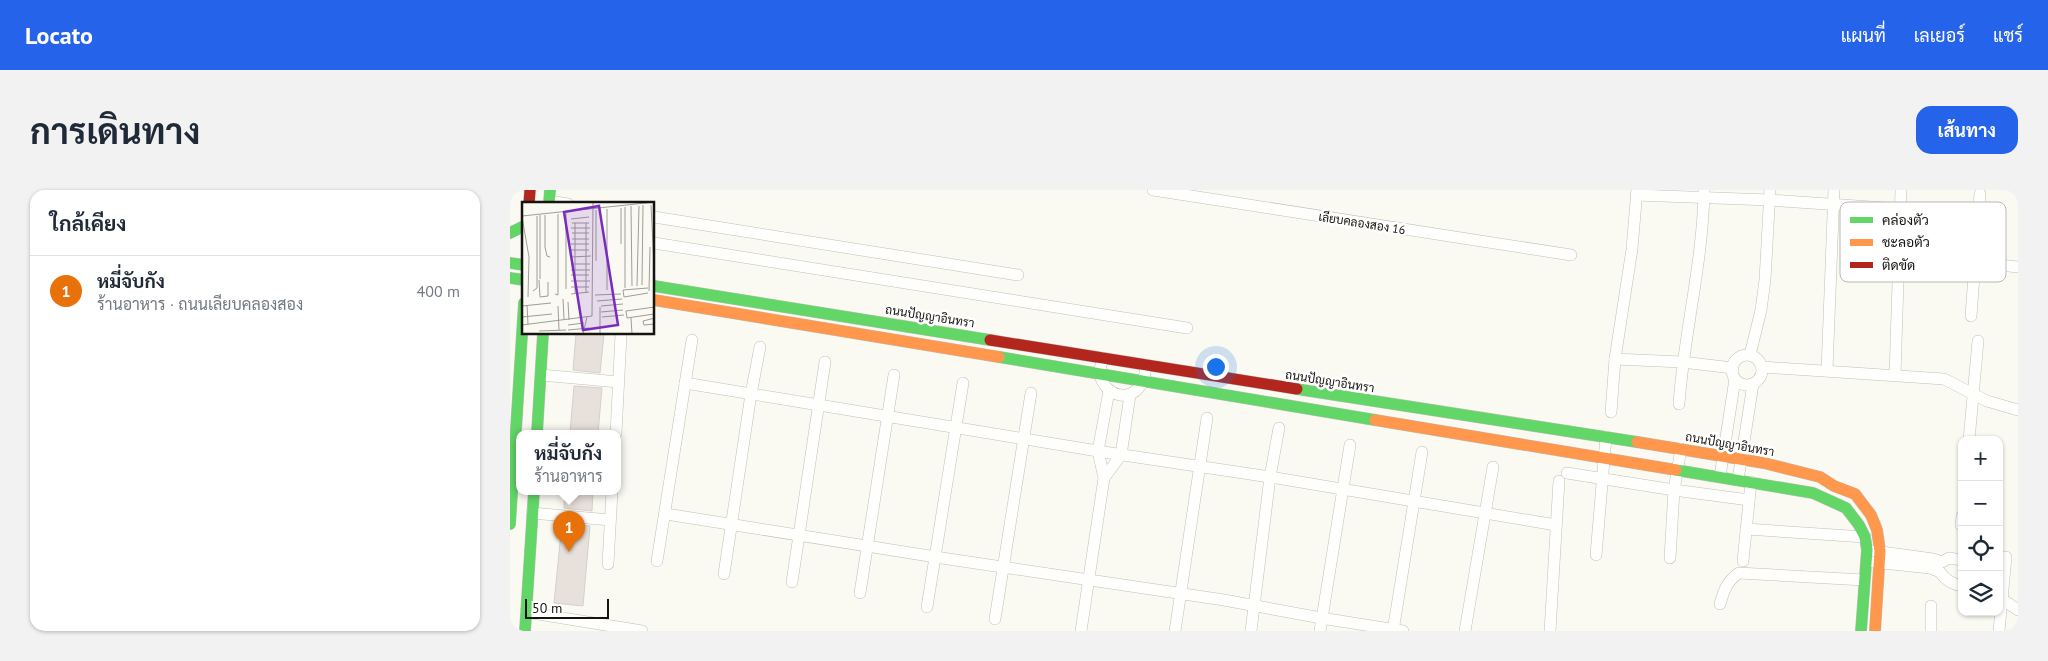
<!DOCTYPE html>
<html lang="th">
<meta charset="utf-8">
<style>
body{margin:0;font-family:"PT Sans",Sarabun,sans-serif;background:#f2f2f3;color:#1f2937}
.controls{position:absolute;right:15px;bottom:15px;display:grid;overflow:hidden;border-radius:10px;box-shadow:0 1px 4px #0004}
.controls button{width:45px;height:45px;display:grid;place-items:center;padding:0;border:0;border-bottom:1px solid #e0e1e3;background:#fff;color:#1f2937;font:25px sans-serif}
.scale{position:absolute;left:15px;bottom:12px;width:84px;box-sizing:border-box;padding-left:5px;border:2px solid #161410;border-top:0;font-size:14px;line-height:18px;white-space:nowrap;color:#161410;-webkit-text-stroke:4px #fff;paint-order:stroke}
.you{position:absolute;left:705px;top:176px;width:18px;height:18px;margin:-12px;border:4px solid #fff;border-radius:50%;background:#1a73e8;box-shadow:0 0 0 8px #1a73e833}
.badge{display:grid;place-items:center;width:32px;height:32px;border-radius:50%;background:#2563eb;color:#fff;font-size:16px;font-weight:700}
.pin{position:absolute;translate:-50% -41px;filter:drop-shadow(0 1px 2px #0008)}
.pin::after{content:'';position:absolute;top:26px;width:18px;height:15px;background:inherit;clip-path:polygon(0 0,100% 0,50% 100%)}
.popup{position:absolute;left:6px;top:240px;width:105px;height:65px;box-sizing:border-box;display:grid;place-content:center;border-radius:10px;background:#fff;filter:drop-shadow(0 1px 4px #0005);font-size:16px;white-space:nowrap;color:#747a83}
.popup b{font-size:19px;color:#1f2937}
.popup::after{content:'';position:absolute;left:50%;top:100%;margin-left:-10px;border:10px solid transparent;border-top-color:#fff}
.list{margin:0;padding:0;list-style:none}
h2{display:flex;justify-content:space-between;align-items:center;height:65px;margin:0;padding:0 20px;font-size:21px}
h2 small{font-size:16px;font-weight:400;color:#747a83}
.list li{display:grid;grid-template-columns:32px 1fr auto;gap:15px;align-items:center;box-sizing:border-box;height:70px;padding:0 20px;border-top:1px solid #e0e1e3}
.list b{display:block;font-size:19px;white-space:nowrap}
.list p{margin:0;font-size:16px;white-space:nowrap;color:#747a83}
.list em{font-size:16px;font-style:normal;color:#747a83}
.icon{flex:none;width:28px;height:28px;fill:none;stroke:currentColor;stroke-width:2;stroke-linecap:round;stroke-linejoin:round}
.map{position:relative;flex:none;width:1508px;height:441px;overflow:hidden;border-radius:15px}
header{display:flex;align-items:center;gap:30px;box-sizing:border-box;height:70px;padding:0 25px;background:#2563eb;color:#fff}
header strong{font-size:24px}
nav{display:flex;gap:28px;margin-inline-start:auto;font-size:18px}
.intro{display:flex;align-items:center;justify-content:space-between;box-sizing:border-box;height:120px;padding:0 30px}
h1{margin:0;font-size:35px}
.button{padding:12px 22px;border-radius:15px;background:#2563eb;color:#fff;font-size:18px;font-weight:700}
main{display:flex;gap:30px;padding:0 30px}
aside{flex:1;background:#fff;border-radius:15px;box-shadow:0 1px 4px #0004}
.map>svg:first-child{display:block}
.building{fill:#e8e0da;stroke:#d4d1cd}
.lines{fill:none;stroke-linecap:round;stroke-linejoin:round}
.street-casing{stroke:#c1bfba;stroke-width:12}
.fast-casing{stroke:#c1bfba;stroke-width:12}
.slow-casing{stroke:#c1bfba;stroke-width:12}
.jam-casing{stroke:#c1bfba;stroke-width:12}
.street{stroke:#fefefd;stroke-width:11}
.fast{stroke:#63d668;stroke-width:11}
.slow{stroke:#ff974d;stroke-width:11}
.jam{stroke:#b3261e;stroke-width:11}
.labels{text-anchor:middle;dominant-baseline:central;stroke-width:5;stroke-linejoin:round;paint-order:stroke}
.street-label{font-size:12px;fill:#161410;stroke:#fff}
.inset-road{fill:none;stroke:#9f9d98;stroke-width:1}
.view{fill:#7b2cbf;fill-opacity:0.15;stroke:#7b2cbf;stroke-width:2.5}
.inset-edge{fill:none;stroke:#161410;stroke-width:2.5}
.key{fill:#fff;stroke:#b9b8b7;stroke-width:1}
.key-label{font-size:14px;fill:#161410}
</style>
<header>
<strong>Locato</strong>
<nav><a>แผนที่</a><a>เลเยอร์</a><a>แชร์</a></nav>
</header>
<div class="intro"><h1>การเดินทาง</h1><a class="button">เส้นทาง</a></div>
<main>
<aside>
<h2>ใกล้เคียง<small></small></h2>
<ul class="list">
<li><span class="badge" style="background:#e8710a">1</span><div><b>หมี่จับกัง</b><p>ร้านอาหาร · ถนนเลียบคลองสอง</p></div><em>400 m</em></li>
</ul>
</aside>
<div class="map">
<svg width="1508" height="441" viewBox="0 0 1508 441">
<rect width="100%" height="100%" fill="#faf9f2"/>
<g class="building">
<path d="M66,144H94L90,183L63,180Z"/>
<path d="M64,196L92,198L88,243H60Z"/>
<path d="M55,301H83L82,321L54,318Z"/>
<path d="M52,333L80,336L73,416L44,413Z"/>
</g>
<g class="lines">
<g class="street-casing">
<g id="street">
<path d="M643,0L1061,65"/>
<path d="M1126,5L1259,10L1390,19"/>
<path d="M39,11L58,14"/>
<path d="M144,27L508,85"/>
<path d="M144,53L677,138"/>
<path d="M1464,72L1508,77"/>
<path d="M1461,126L1470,4"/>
<path d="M1240,165L1251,120L1255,90L1260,0"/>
<circle cx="1237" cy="180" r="15"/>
<path d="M593,168C592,173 589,179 590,184C594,207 623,214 633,191C635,187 635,180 636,175"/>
<path d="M1105,169L1172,172L1223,178"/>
<path d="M1252,177L1434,189L1477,211L1508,220"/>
<path d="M1317,180L1324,0"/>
<path d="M31,185L109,192"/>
<path d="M1385,185L1391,0"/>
<path d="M175,193L600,263L760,287L1046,335"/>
<path d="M1169,214C1174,142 1193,73 1194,0"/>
<path d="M1101,222L1105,169L1122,59L1127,0"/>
<path d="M106,243L111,145"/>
<path d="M1459,250L1468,151"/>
<path d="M1057,283L1164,300L1239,310"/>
<path d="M1210,286L1225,189"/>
<path d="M594,288L611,265L620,205"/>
<path d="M1228,290L1243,194"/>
<path d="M22,323L100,330"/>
<path d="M156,324L432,368L714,410L811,428L893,441"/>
<path d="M1451,335L1452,326"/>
<path d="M1236,339L1355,347"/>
<path d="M1364,361L1423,369L1432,372L1439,368L1452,370"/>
<path d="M1086,365L1096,247"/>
<path d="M1160,368L1164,300L1171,259"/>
<path d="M147,371L182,150"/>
<path d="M1233,371L1241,292"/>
<path d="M1363,372L1420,378L1430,382C1435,390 1442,394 1452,396"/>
<path d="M98,374L102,301"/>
<path d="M214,384L241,204L250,157"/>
<path d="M282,392L315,172"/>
<path d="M350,403L384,185"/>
<path d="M1489,407L1508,420"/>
<path d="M1210,414C1214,400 1217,391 1229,383L1354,390"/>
<path d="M417,417L453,193"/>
<path d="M16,422L132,441"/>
<path d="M485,429L521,203"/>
<path d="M571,441L594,288L588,261L599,201"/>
<path d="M665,441L697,228"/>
<path d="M741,441L760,287L769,238"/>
<path d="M810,441L840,255"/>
<path d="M883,441L912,262"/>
<path d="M955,441L983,277"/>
<path d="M1040,441L1049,291"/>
<path d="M1421,441V416"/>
<path d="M1489,441L1496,367"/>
</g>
</g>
<g class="fast-casing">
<g id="fast">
<path d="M39,14L40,0"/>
<path d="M0,43L14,36"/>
<path d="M0,73L14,75"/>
<path d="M0,88L14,90"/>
<path d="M144,96L480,150"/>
<path d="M489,167L865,230"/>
<path d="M787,199L1127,252"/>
<path d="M27,243L33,144"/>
<path d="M1166,280L1303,303L1336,318L1349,335L1355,347L1357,360L1351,441"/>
<path d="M0,334L14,113"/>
<path d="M15,441L24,301"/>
</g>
</g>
<g class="slow-casing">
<g id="slow">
<path d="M144,110L489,167"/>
<path d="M865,230L1166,280"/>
<path d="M1127,252L1254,273L1310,287L1324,296L1345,304L1361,325L1367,340L1370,361L1365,441"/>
</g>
</g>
<g class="jam-casing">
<g id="jam">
<path d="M19,14L20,0"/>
<path d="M480,150L787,199"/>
</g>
</g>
<use href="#street" class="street"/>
<use href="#fast" class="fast"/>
<use href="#slow" class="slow"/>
<use href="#jam" class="jam"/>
</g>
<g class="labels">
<g class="street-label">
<text transform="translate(852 33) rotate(9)">เลียบคลองสอง 16</text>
<text transform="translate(420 126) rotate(9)">ถนนปัญญาอินทรา</text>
<text transform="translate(820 191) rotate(9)">ถนนปัญญาอินทรา</text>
<text transform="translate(1220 254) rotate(10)">ถนนปัญญาอินทรา</text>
</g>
</g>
<g transform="translate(12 12)">
<rect width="132" height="132" fill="#faf9f2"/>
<path class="inset-road" d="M129,3L133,84M109,4L110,84M85,7V88M74,8V59M23,13V45L25,54L28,55M0,14L133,0M0,15L7,55L6,95M49,17L67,15M50,21H67M49,26H68M50,31H67M50,37H67M49,42H67M99,42V6M49,48H67M49,55L69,54M49,62H68M49,68H68M49,73H67M18,77V13M17,78L18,95L26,94V80M49,79H68M120,83L121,3M115,84L117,4M49,85H67M103,86V5M126,86L101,88L102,95L126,91M44,87V11M11,89L15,86V14M127,89L128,45M64,91V21M33,92L36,93V12M49,92L67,90M53,92V21M73,93L99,92M41,97L42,117M75,99L100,97M46,100L47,118M5,103L6,122M0,104L29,101M36,104L37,128M79,104L101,102M79,110L101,108M132,112L105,116L104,109L133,105M0,115L30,112M80,115L102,113M109,116L110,132M133,116L121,119L122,123L133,122M0,123L70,114L71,0M46,123L62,121M46,128L67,126M17,129L44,128M61,132L65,115M78,132V105"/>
<path class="view" d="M77,4L96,123L61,128L42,10Z"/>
<rect width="132" height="132" class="inset-edge"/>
</g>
<rect x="1330" y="12" width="166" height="80" rx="8" class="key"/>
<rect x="1340" y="27" width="23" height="6" fill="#63d668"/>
<rect x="1340" y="49" width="23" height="7" fill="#ff974d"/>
<rect x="1340" y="72" width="23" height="6" fill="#b3261e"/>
<g class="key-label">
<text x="1372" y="35">คล่องตัว</text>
<text x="1372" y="57">ชะลอตัว</text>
<text x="1372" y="80">ติดขัด</text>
</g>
</svg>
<div class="controls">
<button>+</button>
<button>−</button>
<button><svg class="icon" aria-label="locate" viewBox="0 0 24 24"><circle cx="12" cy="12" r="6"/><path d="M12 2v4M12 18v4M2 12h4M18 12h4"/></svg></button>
<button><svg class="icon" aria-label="layers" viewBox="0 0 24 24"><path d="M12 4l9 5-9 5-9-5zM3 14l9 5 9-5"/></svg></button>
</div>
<div class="scale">50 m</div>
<div class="you"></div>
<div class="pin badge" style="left:59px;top:362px;background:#e8710a">1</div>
<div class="popup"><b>หมี่จับกัง</b>ร้านอาหาร</div>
</div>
</main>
